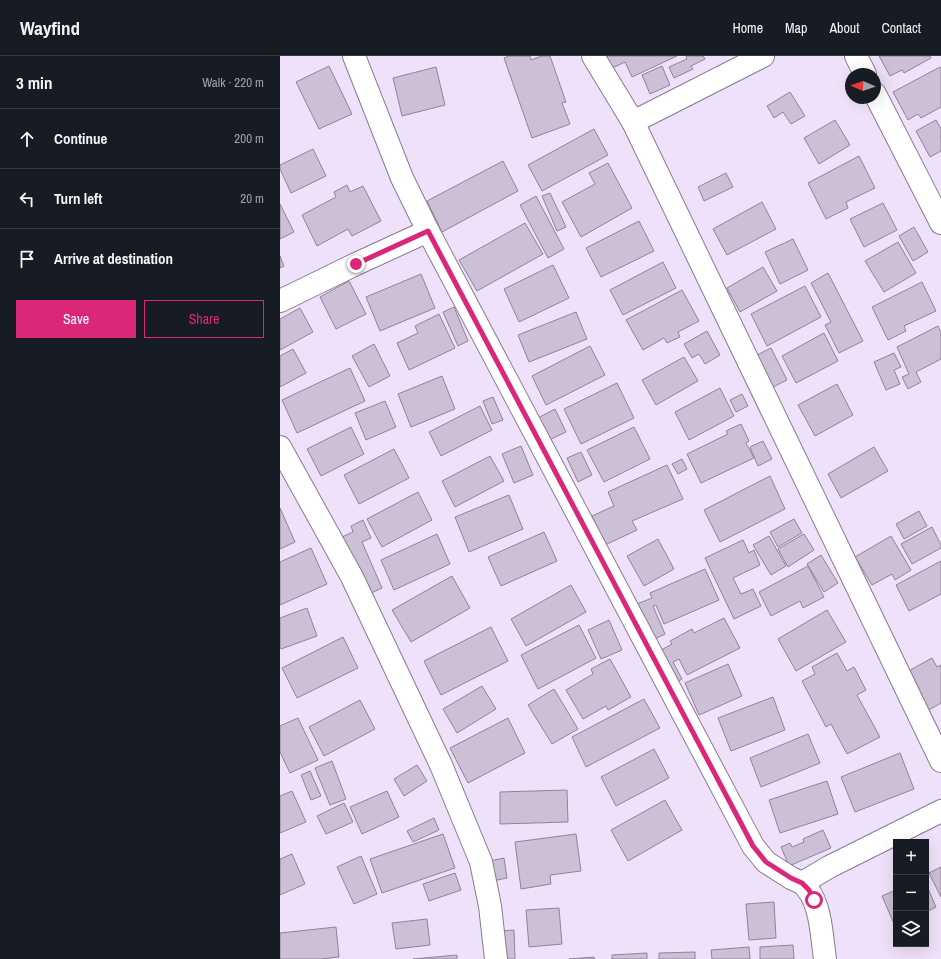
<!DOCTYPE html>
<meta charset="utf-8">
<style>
body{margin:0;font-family:"Archivo Narrow",sans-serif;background:#20242c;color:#f1f3f6}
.controls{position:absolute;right:12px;bottom:12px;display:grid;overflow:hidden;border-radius:0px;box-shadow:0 4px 16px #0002}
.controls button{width:36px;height:36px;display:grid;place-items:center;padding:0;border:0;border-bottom:1px solid #363941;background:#171b24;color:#f1f3f6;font:20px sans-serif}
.compass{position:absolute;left:565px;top:12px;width:36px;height:36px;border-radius:50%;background:#171b24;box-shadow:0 4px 16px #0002;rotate:272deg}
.stop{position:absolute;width:12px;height:12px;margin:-9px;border:3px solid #db2777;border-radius:50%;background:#fff}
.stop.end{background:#db2777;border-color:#fff;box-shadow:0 1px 4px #0008}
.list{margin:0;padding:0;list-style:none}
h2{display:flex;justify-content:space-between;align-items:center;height:52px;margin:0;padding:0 16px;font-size:17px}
h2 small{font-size:13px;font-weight:400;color:#9ea1a6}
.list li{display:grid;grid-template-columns:26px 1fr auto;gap:12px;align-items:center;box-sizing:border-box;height:60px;padding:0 16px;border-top:1px solid #363941}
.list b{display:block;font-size:15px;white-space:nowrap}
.list em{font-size:13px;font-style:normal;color:#9ea1a6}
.actions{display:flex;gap:8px;padding:12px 16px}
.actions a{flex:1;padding:9px 0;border:1px solid #db2777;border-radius:0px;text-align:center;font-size:14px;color:#db2777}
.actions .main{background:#db2777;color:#fff}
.icon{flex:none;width:22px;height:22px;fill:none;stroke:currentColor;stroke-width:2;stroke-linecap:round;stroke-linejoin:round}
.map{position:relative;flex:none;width:661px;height:903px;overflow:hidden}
header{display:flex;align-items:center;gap:24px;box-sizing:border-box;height:56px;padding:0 20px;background:#171b24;border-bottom:1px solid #363941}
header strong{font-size:19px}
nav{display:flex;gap:22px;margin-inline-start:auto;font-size:14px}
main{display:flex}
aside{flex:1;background:#171b24}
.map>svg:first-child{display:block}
.building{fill:#cdbfd6;stroke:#908399}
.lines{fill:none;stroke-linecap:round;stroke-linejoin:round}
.minor-casing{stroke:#877b90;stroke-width:24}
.minor{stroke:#fff;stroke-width:22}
.route{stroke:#db2777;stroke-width:5}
</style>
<header>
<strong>Wayfind</strong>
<nav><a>Home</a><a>Map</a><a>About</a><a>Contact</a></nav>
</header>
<main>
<aside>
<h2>3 min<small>Walk · 220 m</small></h2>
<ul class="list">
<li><svg class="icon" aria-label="ahead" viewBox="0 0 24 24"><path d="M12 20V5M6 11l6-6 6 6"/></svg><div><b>Continue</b></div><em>200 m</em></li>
<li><svg class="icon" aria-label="left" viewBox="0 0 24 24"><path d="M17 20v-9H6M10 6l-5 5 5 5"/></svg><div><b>Turn left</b></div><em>20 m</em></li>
<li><svg class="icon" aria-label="arrive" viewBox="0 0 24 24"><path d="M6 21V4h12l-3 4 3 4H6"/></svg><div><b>Arrive at destination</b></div></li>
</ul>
<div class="actions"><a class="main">Save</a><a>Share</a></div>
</aside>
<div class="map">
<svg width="661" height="903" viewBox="0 0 661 903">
<rect width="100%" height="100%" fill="#efe1f9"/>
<g class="building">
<path d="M229,0H250L251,4L262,0H270L286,46L282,47L290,68L252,82L224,2Z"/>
<path d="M322,0H397L352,21L345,6L328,14Z"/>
<path d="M406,0H423L425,3L411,10L413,13L394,22L389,11L407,3Z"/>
<path d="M599,0H650L651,2L624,17L622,14L610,20Z"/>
<path d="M49,10L72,58L39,73L16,26Z"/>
<path d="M382,10L390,29L370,38L362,19Z"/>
<path d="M156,11L165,49L122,60L113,22Z"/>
<path d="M660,11L661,13V51L641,62L638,58L628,64L613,36Z"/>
<path d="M510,36L525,60L511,68L503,56L494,62L487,50Z"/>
<path d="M555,64L570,89L539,108L524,82Z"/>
<path d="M656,64L661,73V80H660L661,82V95L650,101L636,75Z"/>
<path d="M314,73L328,99L262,135L248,109Z"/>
<path d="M33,93L46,120L11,137L0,113V109Z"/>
<path d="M579,100L595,132L566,146L568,152L546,163L528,127Z"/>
<path d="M223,105L238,135L162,176L147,145Z"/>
<path d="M328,107L352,152L301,181L282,146L315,128L309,117Z"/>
<path d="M446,117L453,131L424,145L418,131Z"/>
<path d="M67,129L70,136L83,130L101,165L72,180L68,173L37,190L22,159L56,141L54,136Z"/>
<path d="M270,137L286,171L277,175L262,140Z"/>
<path d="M256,140L284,193L268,202L240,149Z"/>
<path d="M482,146L496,173L447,199L433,173Z"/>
<path d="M603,147L617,174L584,191L570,163Z"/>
<path d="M0,148L14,176L0,183Z"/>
<path d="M359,165L374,195L321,221L306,192Z"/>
<path d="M245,167L263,198L197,235L179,204Z"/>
<path d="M634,171L648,196L633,205L619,180Z"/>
<path d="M513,183L528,214L500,228L485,196Z"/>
<path d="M618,186L636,217L604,236L585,205Z"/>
<path d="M0,200L4,210L0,212Z"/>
<path d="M383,206L396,232L343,259L330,234Z"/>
<path d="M273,209L289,242L239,266L224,233Z"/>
<path d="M483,211L497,235L460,256L447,232Z"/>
<path d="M548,217L583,285L559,297L545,269L551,266L531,227Z"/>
<path d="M141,218L155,252L100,275L86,241Z"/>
<path d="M69,225L86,258L56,273L40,241Z"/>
<path d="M642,226L656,255L624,270L626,275L608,284L592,251Z"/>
<path d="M525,230L541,261L487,290L471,258Z"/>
<path d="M402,234L419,265L398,276L400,281L387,287L384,282L363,294L346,264Z"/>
<path d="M174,251L188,285L178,290L163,256Z"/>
<path d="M20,252L33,276L0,294V263Z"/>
<path d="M296,256L307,283L249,306L238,279Z"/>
<path d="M159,258L175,292L129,314L117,287L138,277L135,270Z"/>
<path d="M658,270L661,276V303L636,316L641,326L628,333L622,321L629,318L617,291Z"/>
<path d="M427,275L440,299L425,308L419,298L412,302L404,288Z"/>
<path d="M544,277L558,305L516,327L502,300Z"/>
<path d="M94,288L110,320L89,331L72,300Z"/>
<path d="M310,290L325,319L266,349L252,320Z"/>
<path d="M491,292L507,324L493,331L477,299Z"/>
<path d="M13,293L26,317L0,331V300Z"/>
<path d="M614,297L621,311L614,314L620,328L606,334L594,306Z"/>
<path d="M404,301L418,325L376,349L362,324Z"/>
<path d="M70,312L85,345L17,377L2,344Z"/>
<path d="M162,320L175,353L131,371L118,338Z"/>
<path d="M337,327L354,362L301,388L284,353Z"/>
<path d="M557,328L573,359L535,380L518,349Z"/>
<path d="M440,332L454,360L409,384L395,356Z"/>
<path d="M462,338L468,350L456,356L450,344Z"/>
<path d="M213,341L223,364L212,368L203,345Z"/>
<path d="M105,345L116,371L86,384L75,357Z"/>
<path d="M200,350L212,374L161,400L149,376Z"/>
<path d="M275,353L286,376L267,385L256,363Z"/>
<path d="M461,368L469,385L466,387L474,402L421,427L407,398L448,378L446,375Z"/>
<path d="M71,371L84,398L41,420L27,393Z"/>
<path d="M354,371L370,403L324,426L307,394Z"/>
<path d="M483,385L492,403L478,410L470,391Z"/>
<path d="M241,390L253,419L234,427L222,398Z"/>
<path d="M594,391L608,415L561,442L548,418Z"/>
<path d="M114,393L129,422L79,448L64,419Z"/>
<path d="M301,396L312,419L298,426L287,402Z"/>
<path d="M210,400L224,425L175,451L162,425Z"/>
<path d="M402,403L407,413L398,418L392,408Z"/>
<path d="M387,409L403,443L352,465L357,474L325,489L312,460L334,450L328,436Z"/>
<path d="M490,420L505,453L440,486L424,454Z"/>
<path d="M138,436L152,464L102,491L87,463Z"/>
<path d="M229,439L243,473L189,496L175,461Z"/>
<path d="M0,452L15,486L0,493Z"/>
<path d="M639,455L647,470L624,483L616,468Z"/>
<path d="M514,463L522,477L498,491L490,476Z"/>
<path d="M83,464L91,482L82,486L102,532L87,539L62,481L73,476L71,470Z"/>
<path d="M652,471L661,489V492L632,508L621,488Z"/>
<path d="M264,476L277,505L221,530L208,501Z"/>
<path d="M157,478L170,508L114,534L101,504Z"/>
<path d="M524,478L534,494L508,511L498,493Z"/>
<path d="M489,480L506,510L491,519L473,489Z"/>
<path d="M611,480L631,514L615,524L612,518L592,529L575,501Z"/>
<path d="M378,483L394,513L364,530L347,500Z"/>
<path d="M463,484L469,497L474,494L480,509L453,522L461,538L473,533L481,550L454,563L425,502Z"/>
<path d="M31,492L47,528L0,549V506Z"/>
<path d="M541,499L558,527L544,536L527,508Z"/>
<path d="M661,505V538L629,555L616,529Z"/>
<path d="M528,510L544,541L523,552L520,545L491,560L479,536Z"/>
<path d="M425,513L439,544L384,568L376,549L373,550L385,578L368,586L352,550L372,542L370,537Z"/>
<path d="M172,520L190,552L131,586L112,554Z"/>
<path d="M291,529L306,556L246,590L231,563Z"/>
<path d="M27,552L37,580L1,593L0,591V562Z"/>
<path d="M547,554L566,586L516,615L498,583Z"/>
<path d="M444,562L460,592L407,619L399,603L393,606L402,623L390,629L374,598L392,588L390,585L412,573L414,577Z"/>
<path d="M329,564L342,594L321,603L308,574Z"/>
<path d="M299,569L316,602L258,633L241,599Z"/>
<path d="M211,571L228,605L161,639L144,605Z"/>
<path d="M63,581L78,612L17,642L2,612Z"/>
<path d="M557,597L567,615L574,611L586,634L577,639L600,681L567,698L551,668L546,671L522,625L535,618L532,611Z"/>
<path d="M652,602L657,611L661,609V647L647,655L625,617Z"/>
<path d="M330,603L351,641L328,654L326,650L303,663L286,634L313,618L311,613Z"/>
<path d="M448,608L462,640L419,659L405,627Z"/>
<path d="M202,630L216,653L177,677L163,653Z"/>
<path d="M274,633L298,673L272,688L248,649Z"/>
<path d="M493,641L505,674L451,695L438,662Z"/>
<path d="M364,643L380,672L306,711L292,681Z"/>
<path d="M80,644L95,673L44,700L29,671Z"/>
<path d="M18,662L38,704L10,717L0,696V670Z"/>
<path d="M228,662L245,697L188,727L170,692Z"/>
<path d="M528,678L540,707L481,731L470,702Z"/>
<path d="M374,693L389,722L336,750L321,721Z"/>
<path d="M620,697L634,733L575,756L561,721Z"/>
<path d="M52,705L66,743L50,749L35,712Z"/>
<path d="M137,709L147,725L124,740L114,723Z"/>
<path d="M30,715L41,740L31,744L21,719Z"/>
<path d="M547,725L558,758L500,777L489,744Z"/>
<path d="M287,734L288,766L220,768V736Z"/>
<path d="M12,735L26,766L0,777V740Z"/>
<path d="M107,735L119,761L82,778L70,751Z"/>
<path d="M385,744L402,774L348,805L331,774Z"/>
<path d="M64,747L73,766L46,778L37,760Z"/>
<path d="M154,762L159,774L133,786L127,775Z"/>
<path d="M543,774L551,792L509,810L501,791L510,787L512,791L524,786L523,783Z"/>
<path d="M163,778L175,812L102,837L90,803Z"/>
<path d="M296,778L301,815L270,819L271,828L241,833L235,786Z"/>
<path d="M12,798L25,828L0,839V803Z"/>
<path d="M81,800L97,838L74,848L57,811Z"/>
<path d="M224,802L227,822L213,825L209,805Z"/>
<path d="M661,811V841L649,817Z"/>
<path d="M175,817L181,834L149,845L143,828Z"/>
<path d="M646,828L656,851L646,856Z"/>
<path d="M616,834V870H615L602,840Z"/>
<path d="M494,846L496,882L469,884L466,848Z"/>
<path d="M279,852L282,888L249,891L246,854Z"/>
<path d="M147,863L150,889L116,893L112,867Z"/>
<path d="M56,871L59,901L41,903H0V877Z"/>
<path d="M234,874L235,903H221L220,875Z"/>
<path d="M513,889L514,903H480V891Z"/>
<path d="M469,891L470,903H432L431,894Z"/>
<path d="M415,896V903H379V897Z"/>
<path d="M367,897V903H332V899Z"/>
<path d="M177,899V903H133Z"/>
<path d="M314,901L315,903H289Z"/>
</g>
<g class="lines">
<g class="minor-casing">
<g id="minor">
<path d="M74,0L122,122L148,175L473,790L486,806L511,822L522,827"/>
<path d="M313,0L353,66L661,705"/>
<path d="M576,0L585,18"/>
<path d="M595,38L661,167"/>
<path d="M353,66L483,0"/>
<path d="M0,245L76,208L148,175"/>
<path d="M0,391L72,521L161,709L201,806L210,850L216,903"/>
<path d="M545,903C542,883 541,850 528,834C527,832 524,829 522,827L549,811L661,755"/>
</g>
</g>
<use href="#minor" class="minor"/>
</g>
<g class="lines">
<path class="route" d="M76,208L148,175L473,790L486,806L511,822L522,827L529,834L534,844"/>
</g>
</svg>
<div class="controls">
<button>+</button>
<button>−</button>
<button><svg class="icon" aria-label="layers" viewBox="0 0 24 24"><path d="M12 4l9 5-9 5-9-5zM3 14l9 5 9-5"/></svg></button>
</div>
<svg class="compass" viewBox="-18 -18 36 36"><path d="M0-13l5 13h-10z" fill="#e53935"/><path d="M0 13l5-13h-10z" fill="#9ea1a6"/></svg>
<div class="stop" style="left:534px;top:844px"></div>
<div class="stop end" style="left:76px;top:208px"></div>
</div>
</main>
